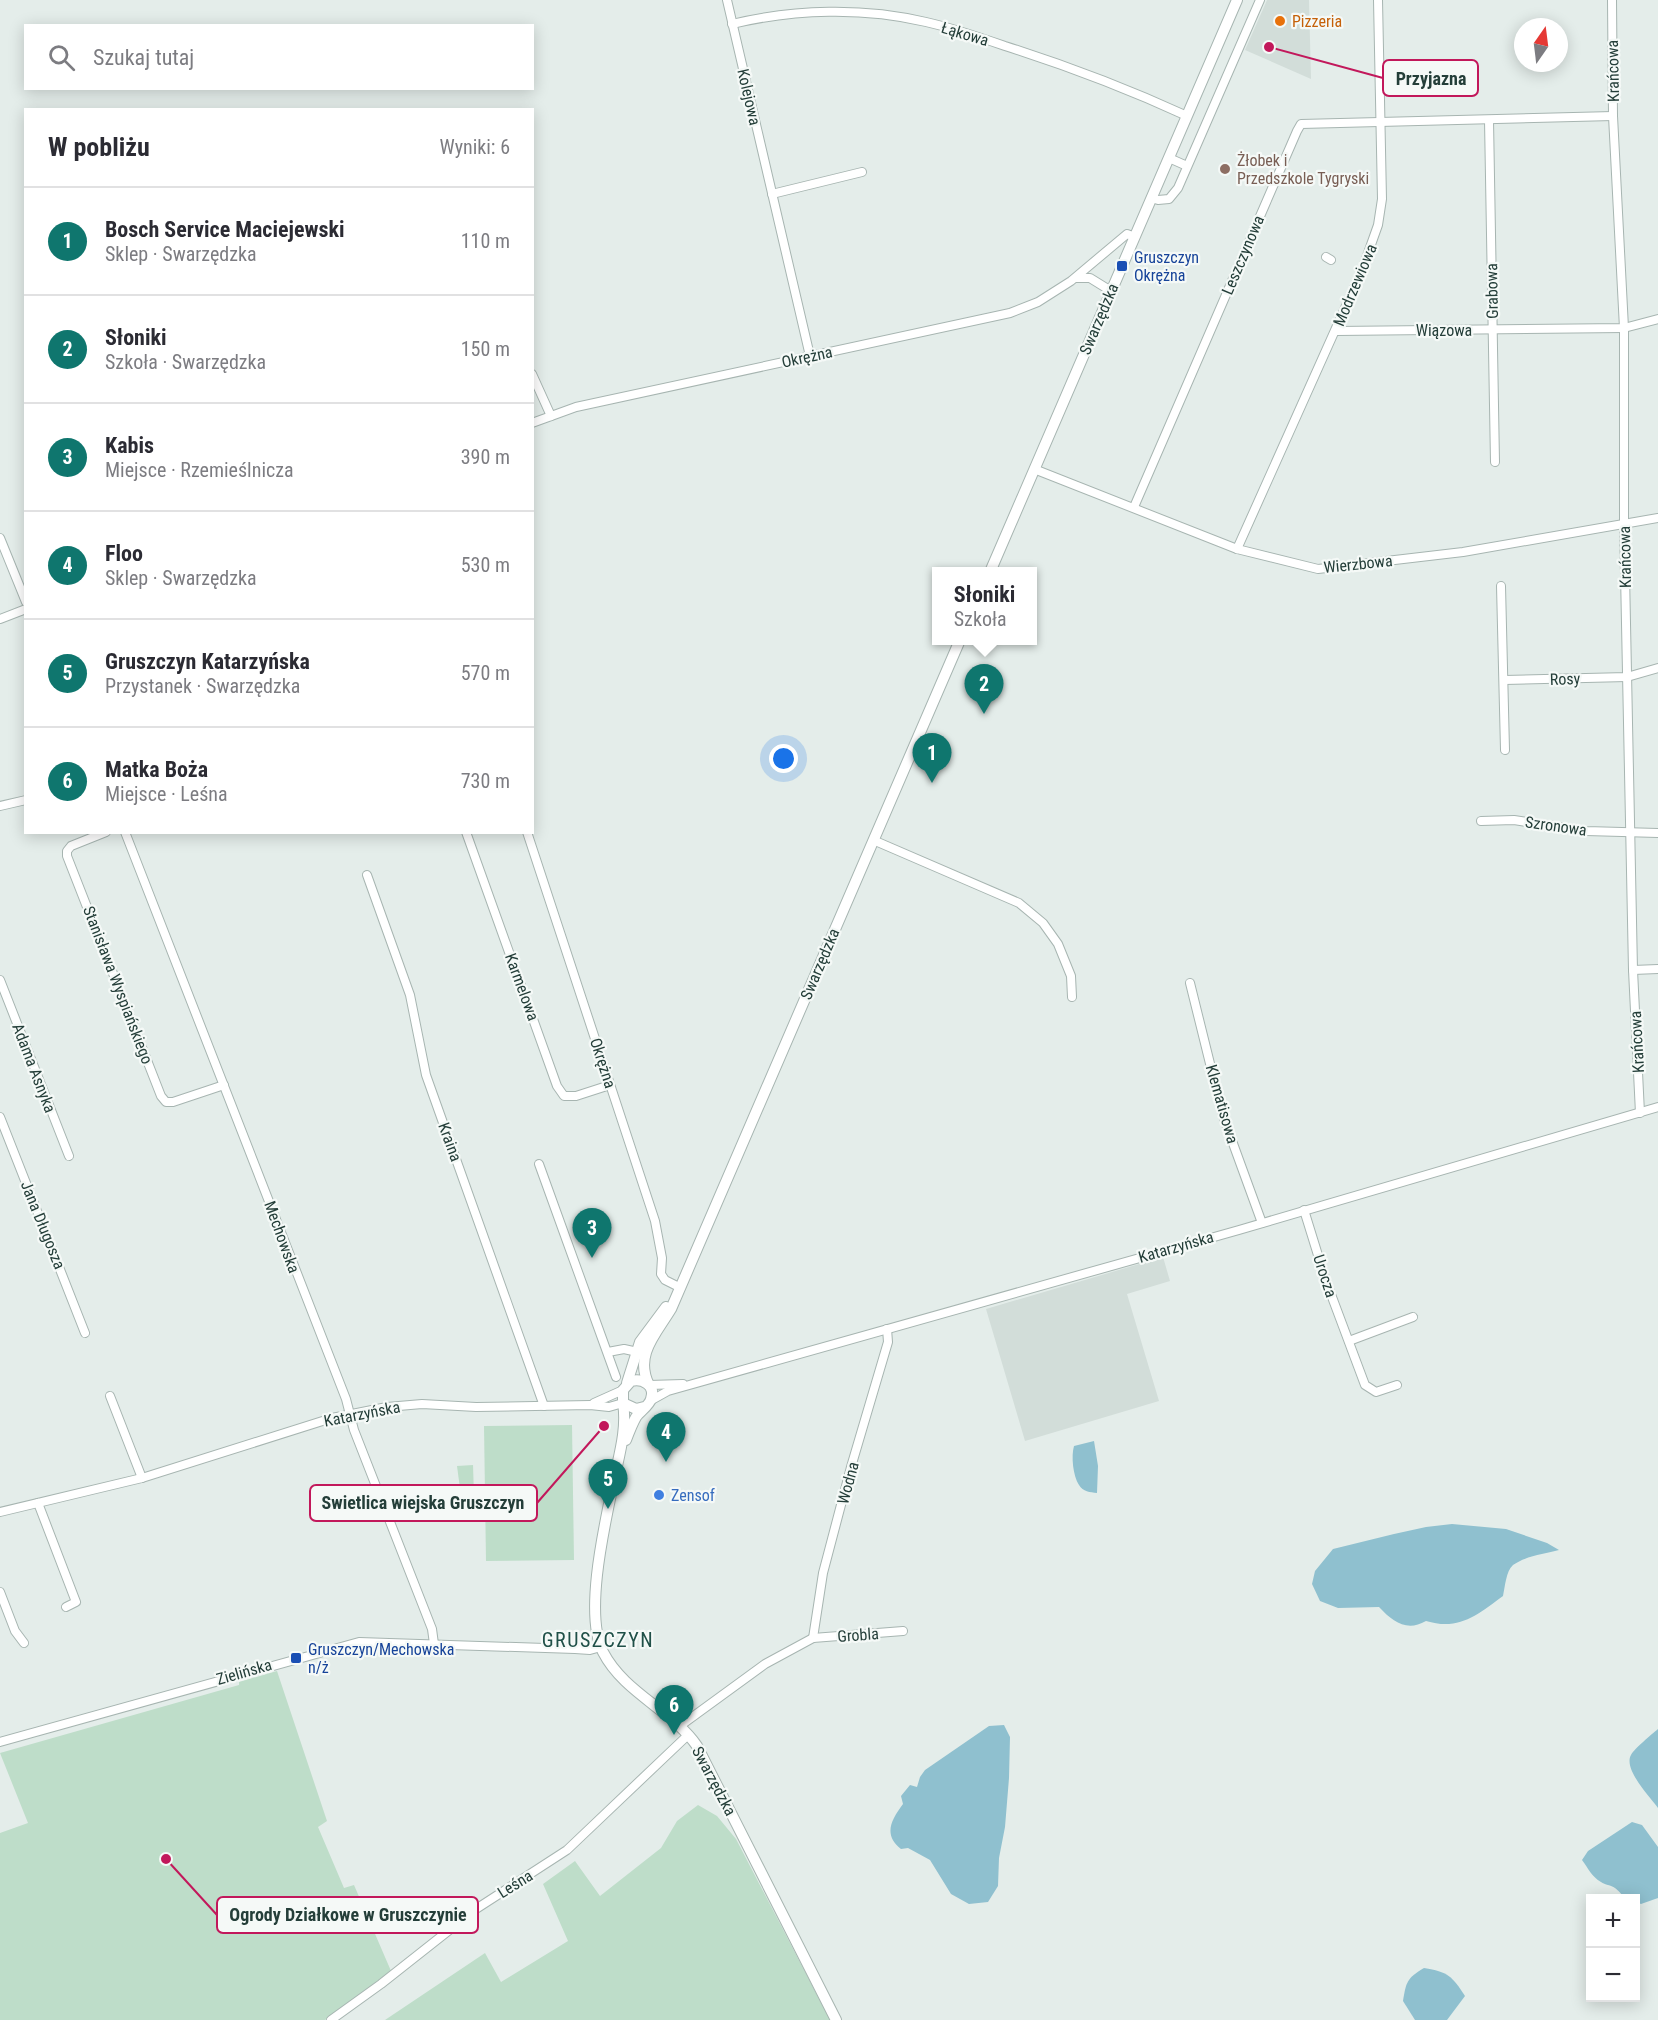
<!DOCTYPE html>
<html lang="pl">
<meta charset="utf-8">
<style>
body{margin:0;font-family:"Roboto Condensed",sans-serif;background:#f2f2f3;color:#2b2b33}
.controls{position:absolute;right:18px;bottom:18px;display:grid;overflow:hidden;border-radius:0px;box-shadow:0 3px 15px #0003}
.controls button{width:54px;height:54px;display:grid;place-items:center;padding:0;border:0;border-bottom:2px solid #e1e1e2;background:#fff;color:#2b2b33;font:30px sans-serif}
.compass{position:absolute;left:1514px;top:18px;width:54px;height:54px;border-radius:50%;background:#fff;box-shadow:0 3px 15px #0003;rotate:14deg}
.you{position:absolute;left:784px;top:759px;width:21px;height:21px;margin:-15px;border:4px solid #fff;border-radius:50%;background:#1a73e8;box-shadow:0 0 0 9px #1a73e833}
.badge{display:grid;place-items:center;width:39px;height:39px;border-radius:50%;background:#0f766e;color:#fff;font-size:20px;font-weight:700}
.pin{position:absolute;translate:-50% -50px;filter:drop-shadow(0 2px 3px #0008)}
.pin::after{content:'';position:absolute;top:32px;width:21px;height:18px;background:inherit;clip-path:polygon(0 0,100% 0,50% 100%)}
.popup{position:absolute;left:932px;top:567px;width:105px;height:78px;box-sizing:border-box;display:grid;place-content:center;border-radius:0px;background:#fff;filter:drop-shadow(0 2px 4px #0005);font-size:20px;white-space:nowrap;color:#7c7c81}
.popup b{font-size:22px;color:#2b2b33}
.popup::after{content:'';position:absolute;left:50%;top:100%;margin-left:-12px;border:12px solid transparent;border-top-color:#fff}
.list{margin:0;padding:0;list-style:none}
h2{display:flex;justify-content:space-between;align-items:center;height:78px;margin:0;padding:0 24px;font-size:26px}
h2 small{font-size:20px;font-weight:400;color:#7c7c81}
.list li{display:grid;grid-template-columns:39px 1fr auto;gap:18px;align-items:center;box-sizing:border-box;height:108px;padding:0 24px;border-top:2px solid #e1e1e2}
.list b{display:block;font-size:22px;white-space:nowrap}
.list p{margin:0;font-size:20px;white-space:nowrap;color:#7c7c81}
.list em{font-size:20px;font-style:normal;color:#7c7c81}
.icon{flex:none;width:33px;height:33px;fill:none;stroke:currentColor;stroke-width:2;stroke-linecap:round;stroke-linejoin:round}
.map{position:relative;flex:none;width:1658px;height:2020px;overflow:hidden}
.search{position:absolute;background:#fff;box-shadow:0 3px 15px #0003;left:24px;top:24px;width:510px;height:66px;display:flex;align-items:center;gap:15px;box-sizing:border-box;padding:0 21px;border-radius:0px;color:#7c7c81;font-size:22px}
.panel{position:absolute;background:#fff;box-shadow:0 3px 15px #0003;left:24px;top:108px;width:510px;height:726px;border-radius:0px}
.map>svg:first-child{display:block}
.built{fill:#d2ddd9}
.green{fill:#beddc9}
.water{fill:#8fc0cf}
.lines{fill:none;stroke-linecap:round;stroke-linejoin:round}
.minor-casing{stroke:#a7b5b1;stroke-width:10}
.tertiary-casing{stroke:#a7b5b1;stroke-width:12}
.minor{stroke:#fff;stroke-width:8}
.tertiary{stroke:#fff;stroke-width:10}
.food-dot{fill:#e8710a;stroke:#f5f9f7;stroke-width:2}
.education-dot{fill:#8d6e63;stroke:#f5f9f7;stroke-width:2}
.transit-dot{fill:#1a4fb4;stroke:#f5f9f7;stroke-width:2}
.shop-dot{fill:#3f7fe0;stroke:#f5f9f7;stroke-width:2}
.labels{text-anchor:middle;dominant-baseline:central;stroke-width:4.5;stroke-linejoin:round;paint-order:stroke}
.food-label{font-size:16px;fill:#c56008;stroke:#f5f9f7;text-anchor:start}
.street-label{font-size:16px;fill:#243e39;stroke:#f5f9f7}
.education-label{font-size:16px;fill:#785e54;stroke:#f5f9f7;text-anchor:start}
.transit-label{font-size:16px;fill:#164399;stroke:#f5f9f7;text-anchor:start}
.shop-label{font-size:16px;fill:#366cbe;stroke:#f5f9f7;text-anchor:start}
.quarter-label{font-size:20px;letter-spacing:1.5px;fill:#205048;stroke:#f5f9f7}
.leader{fill:none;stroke:#c2185b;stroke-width:2}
.callout-dot{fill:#c2185b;stroke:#f5f9f7;stroke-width:2}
.callout{fill:#f5f9f7;stroke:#c2185b;stroke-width:2}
.callout-label{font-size:18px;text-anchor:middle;font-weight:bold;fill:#243e39}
</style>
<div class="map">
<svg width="1658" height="2020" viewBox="0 0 1658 2020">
<rect width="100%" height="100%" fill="#e4edea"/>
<g class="built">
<path d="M1267,0H1309L1311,79L1245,50Z"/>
<path d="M1163,1257L1170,1281L1127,1294L1159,1401L1025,1441L986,1309Z"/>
</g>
<g class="green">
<path d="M572,1425L574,1560L486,1561L484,1426Z"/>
<path d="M473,1465L474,1496H461L457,1466Z"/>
<path d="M277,1671L327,1821L318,1827L344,1888L354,1885L391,1971L325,2020H0V1833L28,1823L0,1753L239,1685V1682Z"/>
<path d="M698,1805L717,1816L736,1839L830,2020H385L485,1953L501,1982L568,1941L543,1884L575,1861L600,1896L661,1848L677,1821Z"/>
</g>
<g class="water">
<path d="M1094,1441L1098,1466L1097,1493C1090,1492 1083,1492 1079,1485C1073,1476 1071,1456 1074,1446Z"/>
<path d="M1452,1524L1506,1529L1547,1543L1559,1550C1545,1554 1525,1556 1513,1565C1506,1571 1505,1587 1503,1596C1477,1615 1459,1631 1426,1621C1407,1632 1393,1622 1379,1607L1338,1608L1320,1601L1312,1584L1315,1571L1333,1549L1394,1534L1426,1527Z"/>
<path d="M1004,1725L1010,1737L1009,1778L1005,1827L999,1858L998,1886L988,1902L969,1904L951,1894L930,1860L908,1848L901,1849C883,1835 891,1820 903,1804L901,1796L910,1785L917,1787L920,1777L925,1770L989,1726Z"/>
<path d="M1658,1729V1808C1650,1797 1623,1769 1631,1755C1635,1748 1651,1735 1658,1729Z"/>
<path d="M1632,1822L1642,1825L1658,1847V1898L1641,1904L1636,1902V1898C1621,1898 1624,1895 1615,1888C1611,1885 1605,1885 1601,1882C1592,1877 1588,1868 1582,1860L1588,1851Z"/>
<path d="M1424,1968C1448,1972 1452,1976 1465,1996L1447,2020H1415L1403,2001C1406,1982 1407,1978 1424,1968Z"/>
</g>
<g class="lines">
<g class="minor-casing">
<g id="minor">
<path d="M727,0L810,356"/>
<path d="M1612,0L1613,116L1624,328V524L1633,970L1640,1113"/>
<path d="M732,24C795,9 863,7 926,22C953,28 979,37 1005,46C1068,66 1126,88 1187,116"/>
<path d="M1489,120L1495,462"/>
<path d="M1169,158L1187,166"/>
<path d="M772,194L862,172"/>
<path d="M1151,198L1158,200L1169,199L1178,188L1260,0"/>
<path d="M1326,257L1331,260"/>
<path d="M1076,278H1090L1111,291"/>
<path d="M1336,331L1624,328L1658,319"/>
<path d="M532,374L551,416"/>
<path d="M532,423L576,407L1010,313L1038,302L1071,281L1127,234L1135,237"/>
<path d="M1034,469L1237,549L1318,569L1463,552L1658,518"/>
<path d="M1134,507L1297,131L1301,124L1613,116"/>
<path d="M0,538L26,602"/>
<path d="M1237,549L1362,270L1378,225L1382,199L1378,0"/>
<path d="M1501,586L1505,750"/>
<path d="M0,619L26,609"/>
<path d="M1504,680L1627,677L1658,668"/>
<path d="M0,806L26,800"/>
<path d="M1481,821L1514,820L1586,831L1658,833"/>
<path d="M106,832L71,846L67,851V856L161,1096L166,1102H173L224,1085"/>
<path d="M125,832L346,1399L354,1430L432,1629L434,1644"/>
<path d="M466,832L557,1086L564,1096H576L610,1085"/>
<path d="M527,832L655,1221L662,1258L661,1274L665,1280L679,1287"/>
<path d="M873,840L1019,903L1043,923L1058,944L1071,976L1072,997"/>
<path d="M367,875L410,995L426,1075L544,1406"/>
<path d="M1633,970L1658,969"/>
<path d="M0,980L69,1156"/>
<path d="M1190,983L1223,1116L1262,1223"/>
<path d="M0,1117L85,1333"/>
<path d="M539,1164L616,1377"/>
<path d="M1304,1210L1326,1281L1365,1385L1376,1392L1397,1385"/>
<path d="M1349,1341L1413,1317"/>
<path d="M608,1352L624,1349L642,1353"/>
<path d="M649,1385L683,1384"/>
<path d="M110,1396L142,1478"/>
<path d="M650,1401L668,1391L1239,1230L1658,1107"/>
<path d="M594,1403L623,1390"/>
<path d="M38,1503L76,1602L66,1607"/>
<path d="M0,1512L142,1478L332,1418L387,1407L422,1404L476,1407L590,1405L609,1407L623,1403"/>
<path d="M0,1592L15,1631L24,1643"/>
<path d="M813,1638L823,1573L851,1467L888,1342L887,1329"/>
<path d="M680,1726L765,1664L813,1638L903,1631"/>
<path d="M0,1742L359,1642L575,1649L590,1650L601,1647"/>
<path d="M331,2020L381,1984L476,1909L567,1850L688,1735"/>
</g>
</g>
<g class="tertiary-casing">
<g id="tertiary">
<path d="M990,572L1237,0"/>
<path d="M627,1383L640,1342L666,1307"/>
<path d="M649,1385C634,1355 656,1334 671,1309L960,640"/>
<path d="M623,1403C627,1427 620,1452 615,1475C606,1519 583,1613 603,1652C624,1693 672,1710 697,1746L836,2020"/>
<path d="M626,1440C629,1432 632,1424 636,1417C640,1411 649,1406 651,1399C656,1385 642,1378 631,1381L623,1390V1403L636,1409L644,1407"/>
</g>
</g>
<use href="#minor" class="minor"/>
<use href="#tertiary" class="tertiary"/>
</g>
<circle class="food-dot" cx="1280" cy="21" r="6"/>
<circle class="education-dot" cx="1225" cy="169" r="6"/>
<g class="transit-dot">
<rect x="1116" y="260" width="12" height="12" rx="3"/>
<rect x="290" y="1652" width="12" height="12" rx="3"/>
</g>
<circle class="shop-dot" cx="659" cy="1495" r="6"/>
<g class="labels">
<g class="food-label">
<text x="1292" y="21">Pizzeria</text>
</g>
<g class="street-label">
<text transform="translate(965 34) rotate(17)">Łąkowa</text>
<text transform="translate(1613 71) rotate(-91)">Krańcowa</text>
<text transform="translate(749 97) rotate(77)">Kolejowa</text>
<text transform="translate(1243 255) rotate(-67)">Leszczynowa</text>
<text transform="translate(1355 285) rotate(-67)">Modrzewiowa</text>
<text transform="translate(1492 291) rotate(-91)">Grabowa</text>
<text transform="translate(1099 319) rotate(-67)">Swarzędzka</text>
<text x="1444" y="330">Wiązowa</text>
<text transform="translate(807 357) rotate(-12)">Okrężna</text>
<text transform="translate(1625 557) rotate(-91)">Krańcowa</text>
<text transform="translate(1358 564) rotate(-6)">Wierzbowa</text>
<text transform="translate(1565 679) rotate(-2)">Rosy</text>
<text transform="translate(1556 826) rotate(8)">Szronowa</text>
<text transform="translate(820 964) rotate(-67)">Swarzędzka</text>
<text transform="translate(118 985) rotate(69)">Stanisława Wyspiańskiego</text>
<text transform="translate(522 987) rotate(70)">Karmelowa</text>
<text transform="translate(1637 1042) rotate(-93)">Krańcowa</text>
<text transform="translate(603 1063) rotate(72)">Okrężna</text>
<text transform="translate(34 1068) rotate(69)">Adama Asnyka</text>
<text transform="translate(1222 1104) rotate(74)">Klematisowa</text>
<text transform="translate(450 1142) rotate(70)">Kraina</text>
<text transform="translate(43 1225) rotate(68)">Jana Długosza</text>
<text transform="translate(282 1237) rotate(70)">Mechowska</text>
<text transform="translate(1176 1247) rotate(-16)">Katarzyńska</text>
<text transform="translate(1325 1276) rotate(72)">Urocza</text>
<text transform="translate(362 1414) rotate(-11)">Katarzyńska</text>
<text transform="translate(848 1483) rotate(-75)">Wodna</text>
<text transform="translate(858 1635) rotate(-4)">Grobla</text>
<text transform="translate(244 1672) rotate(-16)">Zielińska</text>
<text transform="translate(714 1781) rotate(62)">Swarzędzka</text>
<text transform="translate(515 1884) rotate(-32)">Leśna</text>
</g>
<g class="education-label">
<text x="1237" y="160">Żłobek i<tspan x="1237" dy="18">Przedszkole Tygryski</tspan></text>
</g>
<g class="transit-label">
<text x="1134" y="257">Gruszczyn<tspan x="1134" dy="18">Okrężna</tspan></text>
<text x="308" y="1649">Gruszczyn/Mechowska<tspan x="308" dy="18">n/ż</tspan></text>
</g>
<g class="shop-label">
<text x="671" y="1495">Zensof</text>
</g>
<g class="quarter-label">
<text x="598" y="1640">GRUSZCZYN</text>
</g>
</g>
<path class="leader" d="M1269 47L1383 78M604 1426L537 1503M166 1859L217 1915"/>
<g class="callout-dot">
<circle cx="1269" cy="47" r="6"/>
<circle cx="604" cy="1426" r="6"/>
<circle cx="166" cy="1859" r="6"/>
</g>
<g class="callout">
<rect x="1383" y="60" width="95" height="36" rx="6"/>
<rect x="310" y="1485" width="227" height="36" rx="6"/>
<rect x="217" y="1897" width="261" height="36" rx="6"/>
</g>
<g class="callout-label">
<text x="1431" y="85">Przyjazna</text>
<text x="423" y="1509">Swietlica wiejska Gruszczyn</text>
<text x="348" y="1921">Ogrody Działkowe w Gruszczynie</text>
</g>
</svg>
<div class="controls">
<button>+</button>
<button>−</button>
</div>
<svg class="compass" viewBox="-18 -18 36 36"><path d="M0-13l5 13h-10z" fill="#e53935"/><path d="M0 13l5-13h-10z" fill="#7c7c81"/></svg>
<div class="you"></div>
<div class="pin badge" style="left:932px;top:783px">1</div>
<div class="pin badge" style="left:984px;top:714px">2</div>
<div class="popup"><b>Słoniki</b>Szkoła</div>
<div class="pin badge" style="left:592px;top:1258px">3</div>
<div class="pin badge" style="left:666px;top:1462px">4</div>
<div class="pin badge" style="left:608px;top:1509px">5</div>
<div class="pin badge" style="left:674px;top:1735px">6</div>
<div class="search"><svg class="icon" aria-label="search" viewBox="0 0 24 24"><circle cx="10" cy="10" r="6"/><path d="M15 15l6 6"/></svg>Szukaj tutaj</div>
<section class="panel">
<h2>W pobliżu<small>Wyniki: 6</small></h2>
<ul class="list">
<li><span class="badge">1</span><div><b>Bosch Service Maciejewski</b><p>Sklep · Swarzędzka</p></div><em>110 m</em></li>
<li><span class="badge">2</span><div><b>Słoniki</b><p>Szkoła · Swarzędzka</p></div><em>150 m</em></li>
<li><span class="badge">3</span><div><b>Kabis</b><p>Miejsce · Rzemieślnicza</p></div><em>390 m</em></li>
<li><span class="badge">4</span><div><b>Floo</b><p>Sklep · Swarzędzka</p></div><em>530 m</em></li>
<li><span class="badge">5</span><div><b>Gruszczyn Katarzyńska</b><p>Przystanek · Swarzędzka</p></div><em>570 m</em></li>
<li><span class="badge">6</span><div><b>Matka Boża</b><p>Miejsce · Leśna</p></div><em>730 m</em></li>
</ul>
</section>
</div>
